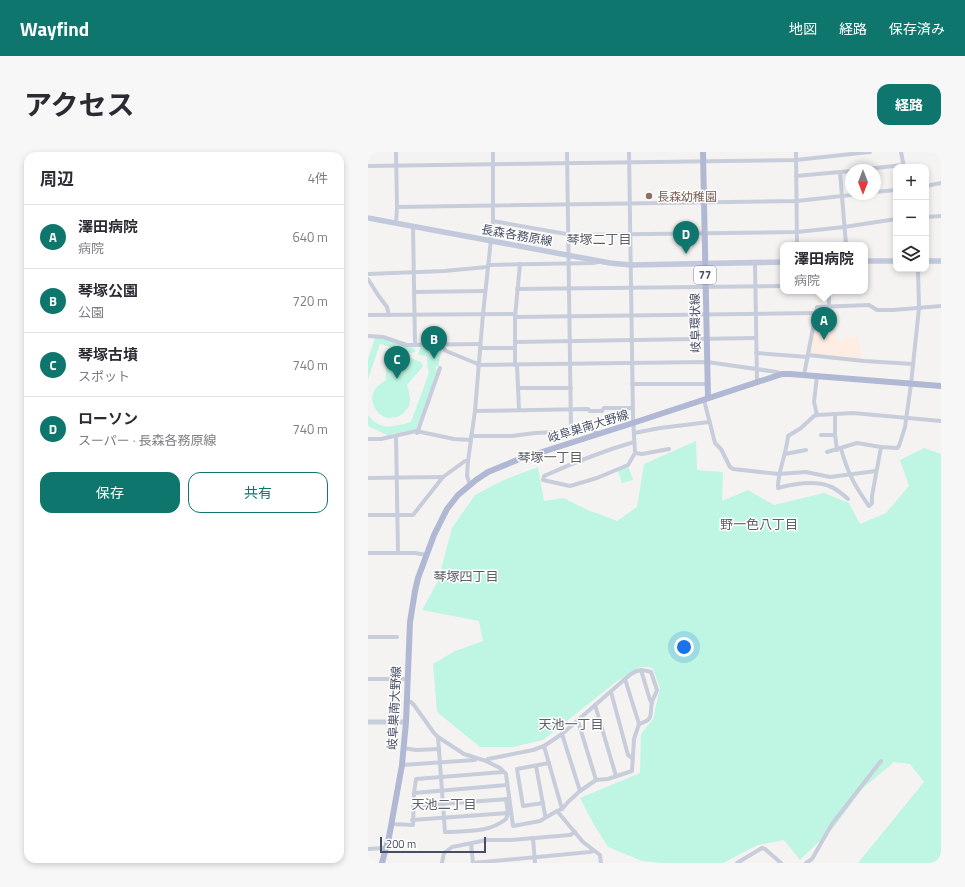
<!DOCTYPE html>
<html lang="ja">
<meta charset="utf-8">
<style>
body{margin:0;font-family:"Titillium Web","Noto Sans JP",sans-serif;background:#f7f7f7;color:#2b2b33}
.controls{position:absolute;right:12px;top:12px;display:grid;overflow:hidden;border-radius:8px;box-shadow:0 2px 6px #0003}
.controls button{width:36px;height:36px;display:grid;place-items:center;padding:0;border:0;border-bottom:1px solid #e1e1e2;background:#fff;color:#2b2b33;font:20px sans-serif}
.compass{position:absolute;left:477px;top:12px;width:36px;height:36px;border-radius:50%;background:#fff;box-shadow:0 2px 6px #0003;rotate:180deg}
.scale{position:absolute;left:12px;bottom:10px;width:106px;box-sizing:border-box;padding-left:4px;border:2px solid #474e63;border-top:0;font-size:11px;line-height:14px;white-space:nowrap;color:#474e63;-webkit-text-stroke:3px #fff;paint-order:stroke}
.you{position:absolute;left:316px;top:495px;width:14px;height:14px;margin:-10px;border:3px solid #fff;border-radius:50%;background:#1a73e8;box-shadow:0 0 0 6px #1a73e833}
.badge{display:grid;place-items:center;width:26px;height:26px;border-radius:50%;background:#0f766e;color:#fff;font-size:13px;font-weight:700}
.pin{position:absolute;translate:-50% -33px;filter:drop-shadow(0 1px 2px #0008)}
.pin::after{content:'';position:absolute;top:21px;width:14px;height:12px;background:inherit;clip-path:polygon(0 0,100% 0,50% 100%)}
.popup{position:absolute;left:412px;top:90px;width:88px;height:52px;box-sizing:border-box;display:grid;place-content:center;border-radius:8px;background:#fff;filter:drop-shadow(0 1px 3px #0005);font-size:13px;white-space:nowrap;color:#7c7c81}
.popup b{font-size:15px;color:#2b2b33}
.popup::after{content:'';position:absolute;left:50%;top:100%;margin-left:-8px;border:8px solid transparent;border-top-color:#fff}
.list{margin:0;padding:0;list-style:none}
h2{display:flex;justify-content:space-between;align-items:center;height:52px;margin:0;padding:0 16px;font-size:17px}
h2 small{font-size:13px;font-weight:400;color:#7c7c81}
.list li{display:grid;grid-template-columns:26px 1fr auto;gap:12px;align-items:center;box-sizing:border-box;height:64px;padding:0 16px;border-top:1px solid #e1e1e2}
.list b{display:block;font-size:15px;white-space:nowrap}
.list p{margin:0;font-size:13px;white-space:nowrap;color:#7c7c81}
.list em{font-size:13px;font-style:normal;color:#7c7c81}
.actions{display:flex;gap:8px;padding:12px 16px}
.actions a{flex:1;padding:9px 0;border:1px solid #0f766e;border-radius:12px;text-align:center;font-size:14px;color:#0f766e}
.actions .main{background:#0f766e;color:#fff}
.icon{flex:none;width:22px;height:22px;fill:none;stroke:currentColor;stroke-width:2;stroke-linecap:round;stroke-linejoin:round}
.map{position:relative;flex:none;width:573px;height:711px;overflow:hidden;border-radius:12px}
header{display:flex;align-items:center;gap:24px;box-sizing:border-box;height:56px;padding:0 20px;background:#0f766e;color:#fff}
header strong{font-size:19px}
nav{display:flex;gap:22px;margin-inline-start:auto;font-size:14px}
.intro{display:flex;align-items:center;justify-content:space-between;box-sizing:border-box;height:96px;padding:0 24px}
h1{margin:0;font-size:28px}
.button{padding:10px 18px;border-radius:12px;background:#0f766e;color:#fff;font-size:14px;font-weight:700}
main{display:flex;gap:24px;padding:0 24px}
aside{flex:1;background:#fff;border-radius:12px;box-shadow:0 2px 6px #0003}
.map>svg:first-child{display:block}
.medical{fill:#feede3}
.green{fill:#bef5e3}
.lines{fill:none;stroke-linecap:round;stroke-linejoin:round}
.minor{stroke:#c8cddb;stroke-width:4}
.tertiary{stroke:#c8cddb;stroke-width:5}
.secondary{stroke:#c3c9dd;stroke-width:5.5}
.primary{stroke:#b0b8d4;stroke-width:6}
.education-dot{fill:#8d6e63;stroke:#fff;stroke-width:1.5}
.labels{text-anchor:middle;dominant-baseline:central;stroke-width:3;stroke-linejoin:round;paint-order:stroke}
.shield{fill:#fff;stroke:#7e8392;stroke-width:1}
.shield-label{font-size:11px;font-weight:bold;fill:#474e63}
.education-label{font-size:12px;fill:#785e54;stroke:#fff;text-anchor:start}
.street-label{font-size:12px;fill:#474e63;stroke:#fff}
.neighbourhood-label{font-size:13px;fill:#5e6068;stroke:#fff}
</style>
<header>
<strong>Wayfind</strong>
<nav><a>地図</a><a>経路</a><a>保存済み</a></nav>
</header>
<div class="intro"><h1>アクセス</h1><a class="button">経路</a></div>
<main>
<aside>
<h2>周辺<small>4件</small></h2>
<ul class="list">
<li><span class="badge">A</span><div><b>澤田病院</b><p>病院</p></div><em>640 m</em></li>
<li><span class="badge">B</span><div><b>琴塚公園</b><p>公園</p></div><em>720 m</em></li>
<li><span class="badge">C</span><div><b>琴塚古墳</b><p>スポット</p></div><em>740 m</em></li>
<li><span class="badge">D</span><div><b>ローソン</b><p>スーパー · 長森各務原線</p></div><em>740 m</em></li>
</ul>
<div class="actions"><a class="main">保存</a><a>共有</a></div>
</aside>
<div class="map">
<svg width="573" height="711" viewBox="0 0 573 711">
<rect width="100%" height="100%" fill="#f5f3f2"/>
<path class="medical" d="M448,168L456,169V176H467L468,188H476V186L490,184L494,208L442,201Z"/>
<g class="green">
<path d="M7,186H14L44,195L47,197V200L44,201L12,192L0,227V207Z"/>
<path d="M53,194L73,195L74,197L70,215L67,214L69,220L48,277L19,283L2,275L0,273V263C12,279 25,275 43,270L61,221L59,212L60,211L59,210V205L50,202Z"/>
<path d="M20,197L53,210L55,214L39,233C40,238 42,243 42,248C42,260 28,269 17,265C7,261 1,248 6,239C8,234 14,231 18,228L17,201Z"/>
<path d="M328,289L329,318L355,320L354,349L380,338L406,353L456,341L481,351L492,372L518,361L541,334L532,308L556,296L573,302V711H490L556,630L542,612L526,610L494,637L466,675L432,708L416,688L390,693L355,711H294L274,709L240,695L225,671L212,646L272,621L273,582L285,567L292,536L285,517L281,515H272L249,529L175,588L145,595H112L69,560L65,512L87,499L115,489L111,469L54,458L70,429L84,376L107,343L138,327L170,315L176,349L195,346L220,358L249,369L269,355L276,312Z"/>
<path d="M260,314L265,328L254,331L250,319Z"/>
</g>
<g class="lines">
<g class="minor">
<path d="M28,0L29,55L28,71"/>
<path d="M199,0L203,277"/>
<path d="M261,0L265,265L267,301"/>
<path d="M428,0L429,93"/>
<path d="M533,0L536,15"/>
<path d="M0,14L428,8L502,0"/>
<path d="M489,18L535,13"/>
<path d="M472,20L478,93"/>
<path d="M428,24L483,19"/>
<path d="M558,34L573,31"/>
<path d="M507,40L528,38"/>
<path d="M29,55L429,49L492,42"/>
<path d="M558,65L573,64"/>
<path d="M125,69L204,83L429,80L476,75L528,67"/>
<path d="M45,74L47,193"/>
<path d="M387,111L389,229"/>
<path d="M120,113L225,111L230,110"/>
<path d="M0,122L76,119L119,115"/>
<path d="M0,127L10,143L19,155L21,163"/>
<path d="M149,137L415,134"/>
<path d="M461,139V155"/>
<path d="M46,140L117,139"/>
<path d="M0,163L147,162"/>
<path d="M147,165L448,161"/>
<path d="M0,184L15,185L39,193L112,192"/>
<path d="M147,190L388,186"/>
<path d="M73,193L78,199L110,212"/>
<path d="M112,196H147"/>
<path d="M388,201L440,205"/>
<path d="M440,203L496,209L545,212"/>
<path d="M110,213L339,210L409,220L414,222"/>
<path d="M147,213V165L152,112"/>
<path d="M149,213L151,258"/>
<path d="M436,223L449,155L501,153L509,158H525L573,154"/>
<path d="M264,232H339"/>
<path d="M150,236H203"/>
<path d="M336,248L347,291L353,297L362,315L365,317L411,322L438,320L462,325L508,319"/>
<path d="M107,259L220,257L222,259H234L236,256H264"/>
<path d="M467,262V283L469,298"/>
<path d="M449,263L446,250L449,224"/>
<path d="M49,281L72,216"/>
<path d="M266,281L292,276L341,270"/>
<path d="M453,283H467"/>
<path d="M28,284L30,401"/>
<path d="M103,284H144L167,281L189,280L196,277L226,278L229,282"/>
<path d="M0,287H13L48,279L86,287L103,288"/>
<path d="M266,290C235,299 205,311 176,324L175,328L202,334L229,326L260,313L267,301L274,302L301,297"/>
<path d="M473,297C480,321 486,333 501,354L504,351V344L513,295"/>
<path d="M459,300L489,291L513,295L529,296L531,294L537,275L543,232L551,156L550,117"/>
<path d="M417,302L438,298"/>
<path d="M0,326L75,325"/>
<path d="M102,333L99,324L100,309L107,259L115,162L125,69V0"/>
<path d="M480,347C474,342 468,336 461,334C445,328 425,332 410,336C409,322 419,300 420,284L433,276L446,264L449,263L485,261L573,269"/>
<path d="M0,363H45L75,325L97,309H100"/>
<path d="M0,401H47L59,403"/>
<path d="M0,485H29"/>
<path d="M273,518L282,548L284,551"/>
<path d="M0,527H39"/>
<path d="M257,527C266,519 271,516 283,520L289,538C288,542 285,546 284,550C281,563 287,567 271,572"/>
<path d="M243,540L260,603L265,607"/>
<path d="M38,548L43,550L46,553L66,581L70,585L96,602L118,609L132,616L138,622L145,674L172,669L189,659L194,657L200,650L212,639L228,628L240,627L264,619L266,587L271,572L257,527L194,582L176,594L165,598L120,607L118,609"/>
<path d="M227,553L248,624"/>
<path d="M210,569L228,628"/>
<path d="M194,582L212,639"/>
<path d="M70,585L77,680C98,679 121,681 138,667L140,661"/>
<path d="M176,594L194,657"/>
<path d="M35,596L48,598L71,597"/>
<path d="M34,613L107,608V606"/>
<path d="M168,614L177,663L178,665"/>
<path d="M46,641L48,627L135,620"/>
<path d="M175,651L155,654L149,617L181,611"/>
<path d="M45,654L141,647"/>
<path d="M189,659L215,690L232,703L233,711"/>
<path d="M44,668L140,661L138,647"/>
<path d="M24,672L45,673L46,641L139,633"/>
<path d="M165,686L167,711"/>
<path d="M103,692L105,711"/>
<path d="M0,697L15,696L18,698"/>
<path d="M74,711L76,701L84,695L119,688H143L202,683L207,680"/>
<path d="M105,711L222,700L225,699"/>
<path d="M369,711L394,696L397,697L413,711"/>
<path d="M438,711L444,707L464,672L513,609"/>
</g>
<path class="tertiary" d="M0,570H38"/>
<g class="secondary">
<path d="M0,66L242,111L263,113L415,110"/>
<path d="M497,109H528"/>
<path d="M558,109H573"/>
</g>
<g class="primary">
<path d="M335,0L340,246"/>
<path d="M14,711L21,685L34,613L38,570L42,470L47,439L50,426L66,383L79,357L90,343L108,328L120,320L149,308L265,271L414,222H422L573,234"/>
</g>
</g>
<circle class="education-dot" cx="281" cy="44" r="4"/>
<g class="labels">
<rect class="shield" x="326" y="114" width="22" height="18" rx="3"/>
<g class="shield-label">
<text x="337" y="123">77</text>
</g>
<g class="education-label">
<text x="289" y="44">長森幼稚園</text>
</g>
<g class="street-label">
<text transform="translate(149 83) rotate(10)">長森各務原線</text>
<text transform="translate(327 171) rotate(-91)">岐阜環状線</text>
<text transform="translate(220 274) rotate(-17)">岐阜巣南大野線</text>
<text transform="translate(26 556) rotate(-87)">岐阜巣南大野線</text>
</g>
<g class="neighbourhood-label">
<text x="231" y="87">琴塚二丁目</text>
<text x="182" y="305">琴塚一丁目</text>
<text x="391" y="372">野一色八丁目</text>
<text x="98" y="424">琴塚四丁目</text>
<text x="203" y="572">天池一丁目</text>
<text x="76" y="652">天池二丁目</text>
</g>
</g>
</svg>
<div class="controls">
<button>+</button>
<button>−</button>
<button><svg class="icon" aria-label="layers" viewBox="0 0 24 24"><path d="M12 4l9 5-9 5-9-5zM3 14l9 5 9-5"/></svg></button>
</div>
<svg class="compass" viewBox="-18 -18 36 36"><path d="M0-13l5 13h-10z" fill="#e53935"/><path d="M0 13l5-13h-10z" fill="#7c7c81"/></svg>
<div class="scale">200 m</div>
<div class="you"></div>
<div class="pin badge" style="left:456px;top:188px">A</div>
<div class="popup"><b>澤田病院</b>病院</div>
<div class="pin badge" style="left:66px;top:207px">B</div>
<div class="pin badge" style="left:29px;top:227px">C</div>
<div class="pin badge" style="left:318px;top:102px">D</div>
</div>
</main>
